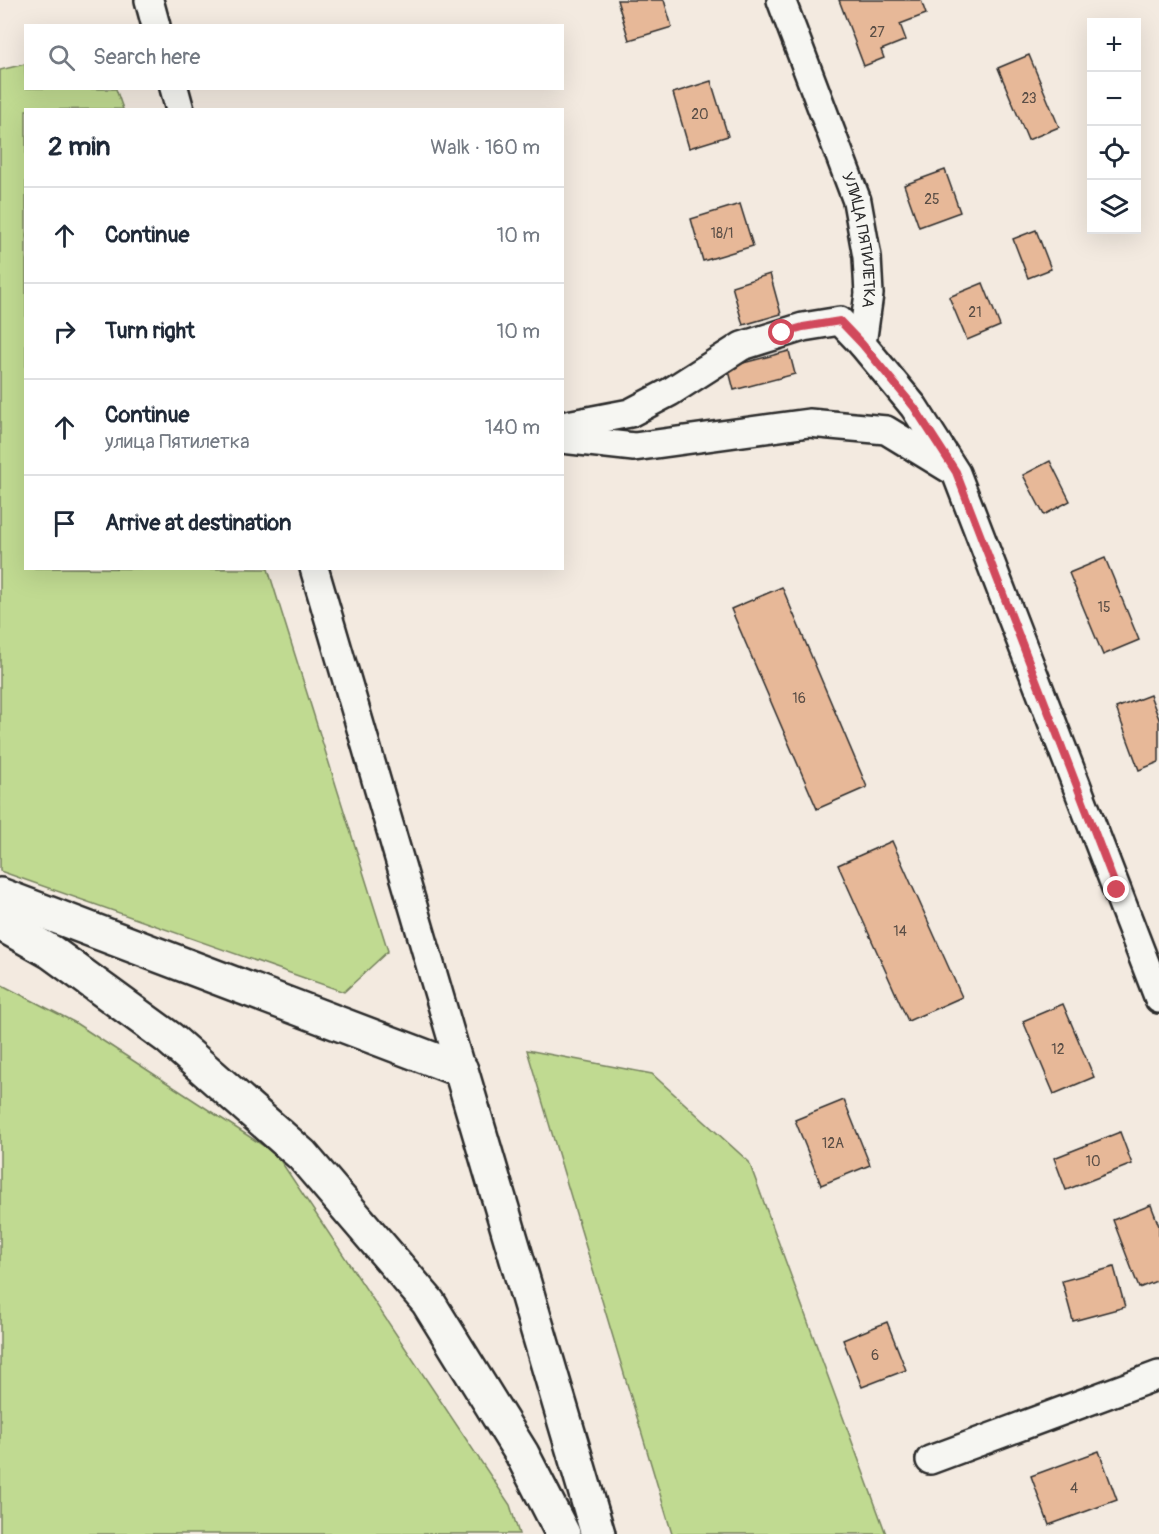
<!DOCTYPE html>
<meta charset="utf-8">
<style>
body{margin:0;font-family:Pangolin,sans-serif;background:#f6f6f7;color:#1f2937}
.controls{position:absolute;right:18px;top:18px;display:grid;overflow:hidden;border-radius:0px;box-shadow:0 6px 24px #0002}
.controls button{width:54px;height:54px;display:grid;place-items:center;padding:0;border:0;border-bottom:2px solid #e0e1e3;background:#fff;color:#1f2937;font:30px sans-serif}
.stop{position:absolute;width:18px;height:18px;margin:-14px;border:4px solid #d1495b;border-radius:50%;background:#fff}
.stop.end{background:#d1495b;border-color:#fff;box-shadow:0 2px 6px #0008}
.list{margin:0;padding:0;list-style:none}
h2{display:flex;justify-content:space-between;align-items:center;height:78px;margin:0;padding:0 24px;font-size:26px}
h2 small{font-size:20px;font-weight:400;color:#747a83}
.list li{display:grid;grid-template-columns:39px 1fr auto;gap:18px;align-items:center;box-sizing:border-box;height:96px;padding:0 24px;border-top:2px solid #e0e1e3}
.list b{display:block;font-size:22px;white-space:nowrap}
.list p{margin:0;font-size:20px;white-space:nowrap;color:#747a83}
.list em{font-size:20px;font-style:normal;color:#747a83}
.icon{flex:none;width:33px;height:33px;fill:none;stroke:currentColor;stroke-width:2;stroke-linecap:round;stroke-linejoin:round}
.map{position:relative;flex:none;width:1159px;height:1534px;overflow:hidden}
.search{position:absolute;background:#fff;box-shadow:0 6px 24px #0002;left:24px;top:24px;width:540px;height:66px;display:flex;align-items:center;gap:15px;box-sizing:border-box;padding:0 21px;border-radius:0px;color:#747a83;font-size:22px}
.panel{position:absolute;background:#fff;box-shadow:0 6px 24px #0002;left:24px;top:108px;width:540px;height:462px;border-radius:0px}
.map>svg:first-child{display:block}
.green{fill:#c0da91;stroke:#76825e;stroke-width:1.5}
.building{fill:#e7b898;stroke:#2b2b2b;stroke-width:1.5}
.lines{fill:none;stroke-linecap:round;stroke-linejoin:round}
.street-casing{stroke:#2b2b2b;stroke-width:32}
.secondary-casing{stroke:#2b2b2b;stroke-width:38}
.street{stroke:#f6f6f2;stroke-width:27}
.secondary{stroke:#f6f6f2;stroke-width:33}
.route{stroke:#d1495b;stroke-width:8}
.labels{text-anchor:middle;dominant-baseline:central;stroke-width:6;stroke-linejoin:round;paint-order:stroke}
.number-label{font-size:14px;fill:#5a4e46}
.street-label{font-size:16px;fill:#2b2b2b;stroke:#f6f6f2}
</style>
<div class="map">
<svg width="1159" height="1534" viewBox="0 0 1159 1534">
<rect width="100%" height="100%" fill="#f3eae0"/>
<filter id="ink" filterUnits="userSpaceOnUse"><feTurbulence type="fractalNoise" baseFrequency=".0167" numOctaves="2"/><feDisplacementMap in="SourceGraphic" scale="12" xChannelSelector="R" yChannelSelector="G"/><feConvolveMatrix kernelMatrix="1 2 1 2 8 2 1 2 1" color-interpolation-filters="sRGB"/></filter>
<g filter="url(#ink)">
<g class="green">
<path d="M25,64L26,88L116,89L123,109L26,110V568L268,569L388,951L344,992L0,871V70Z"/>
<path d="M0,984L74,1022L276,1154L510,1505L519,1534H0Z"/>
<path d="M527,1050L652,1074L749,1162L886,1534H672Z"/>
</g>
<g class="building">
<path d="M617,0H664L672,27L629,40Z"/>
<path d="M839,0H921L926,14L900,24L906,40L881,50L884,58L864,66Z"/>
<path d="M1029,55L1059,127L1028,140L998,68Z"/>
<path d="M711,81L728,136L689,148L673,93Z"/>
<path d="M945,170L960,212L919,227L904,185Z"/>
<path d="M740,204L753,246L703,261L691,219Z"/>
<path d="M1036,230L1051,269L1028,278L1013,239Z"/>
<path d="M770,274L781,314L743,325L732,286Z"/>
<path d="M983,283L1000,326L967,340L949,297Z"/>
<path d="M789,351L795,374L734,390L728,367Z"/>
<path d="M1050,461L1070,501L1044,515L1023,475Z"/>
<path d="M1105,558L1139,640L1103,655L1069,573Z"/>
<path d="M782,587L867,787L817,809L731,609Z"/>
<path d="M1150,695L1159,719V762L1139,770L1116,708Z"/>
<path d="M892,841L962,997L908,1021L838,865Z"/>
<path d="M1063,1004L1094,1077L1054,1094L1023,1021Z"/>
<path d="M844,1100L870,1165L821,1185L795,1120Z"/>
<path d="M1120,1132L1132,1164L1066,1190L1054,1158Z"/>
<path d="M1151,1205L1159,1226V1280L1139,1288L1113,1220Z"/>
<path d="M1114,1267L1125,1307L1073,1321L1062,1281Z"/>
<path d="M887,1322L906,1370L862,1387L843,1340Z"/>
<path d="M1099,1451L1117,1500L1049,1525L1031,1476Z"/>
</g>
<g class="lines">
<g class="street-casing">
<g id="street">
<path d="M149,0L156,26"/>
<path id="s1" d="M781,0L857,201L867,257L869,294L862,344L914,407L956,473L1159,999"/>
<path d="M174,88L180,110"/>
<path d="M562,426L630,413L670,392L742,346L803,327L840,321L862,344"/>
<path d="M562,439L634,447L809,423L886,430L950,469"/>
<path d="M314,568L461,1070"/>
<path d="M930,1460L1159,1375"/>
</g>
</g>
<g class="secondary-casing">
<g id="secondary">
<path d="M0,895L461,1070L598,1534"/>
<path d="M0,923L51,952L169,1038L302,1155L428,1302L522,1454L563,1534"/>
</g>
</g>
<use href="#street" class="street"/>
<use href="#secondary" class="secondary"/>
</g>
</g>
<g class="lines" filter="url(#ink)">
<path class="route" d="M782,333L803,327L840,321L862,344L914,407L956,472L1117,890"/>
</g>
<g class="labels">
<g class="number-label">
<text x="877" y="32">27</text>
<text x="1029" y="98">23</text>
<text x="700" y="114">20</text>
<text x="932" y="199">25</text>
<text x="722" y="233">18/1</text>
<text x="975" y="312">21</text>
<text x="1104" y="607">15</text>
<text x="799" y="698">16</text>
<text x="900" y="931">14</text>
<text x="1058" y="1049">12</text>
<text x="833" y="1143">12А</text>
<text x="1093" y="1161">10</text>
<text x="875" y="1355">6</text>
<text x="1074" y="1488">4</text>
</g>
<g class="street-label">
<text stroke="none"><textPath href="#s1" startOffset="254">УЛИЦА ПЯТИЛЕТКА</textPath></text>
</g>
</g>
</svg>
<div class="controls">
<button>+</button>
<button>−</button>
<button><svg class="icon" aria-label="locate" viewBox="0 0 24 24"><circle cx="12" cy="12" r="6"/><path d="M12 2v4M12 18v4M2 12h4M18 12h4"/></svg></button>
<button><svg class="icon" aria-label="layers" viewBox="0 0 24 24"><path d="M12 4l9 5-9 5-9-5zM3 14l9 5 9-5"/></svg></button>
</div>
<div class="stop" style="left:782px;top:333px"></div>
<div class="stop end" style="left:1117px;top:890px"></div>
<div class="search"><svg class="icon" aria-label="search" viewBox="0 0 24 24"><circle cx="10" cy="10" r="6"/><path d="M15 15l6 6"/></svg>Search here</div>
<section class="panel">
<h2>2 min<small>Walk · 160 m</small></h2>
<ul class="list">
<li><svg class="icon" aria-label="ahead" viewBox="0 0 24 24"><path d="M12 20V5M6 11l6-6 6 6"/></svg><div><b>Continue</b></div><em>10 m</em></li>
<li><svg class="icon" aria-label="right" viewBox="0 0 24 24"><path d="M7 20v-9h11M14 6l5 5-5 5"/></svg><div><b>Turn right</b></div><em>10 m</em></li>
<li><svg class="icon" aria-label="ahead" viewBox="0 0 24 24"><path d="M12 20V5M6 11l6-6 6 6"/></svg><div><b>Continue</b><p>улица Пятилетка</p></div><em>140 m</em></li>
<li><svg class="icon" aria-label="arrive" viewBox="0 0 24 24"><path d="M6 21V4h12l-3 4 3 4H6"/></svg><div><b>Arrive at destination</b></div></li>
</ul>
</section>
</div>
